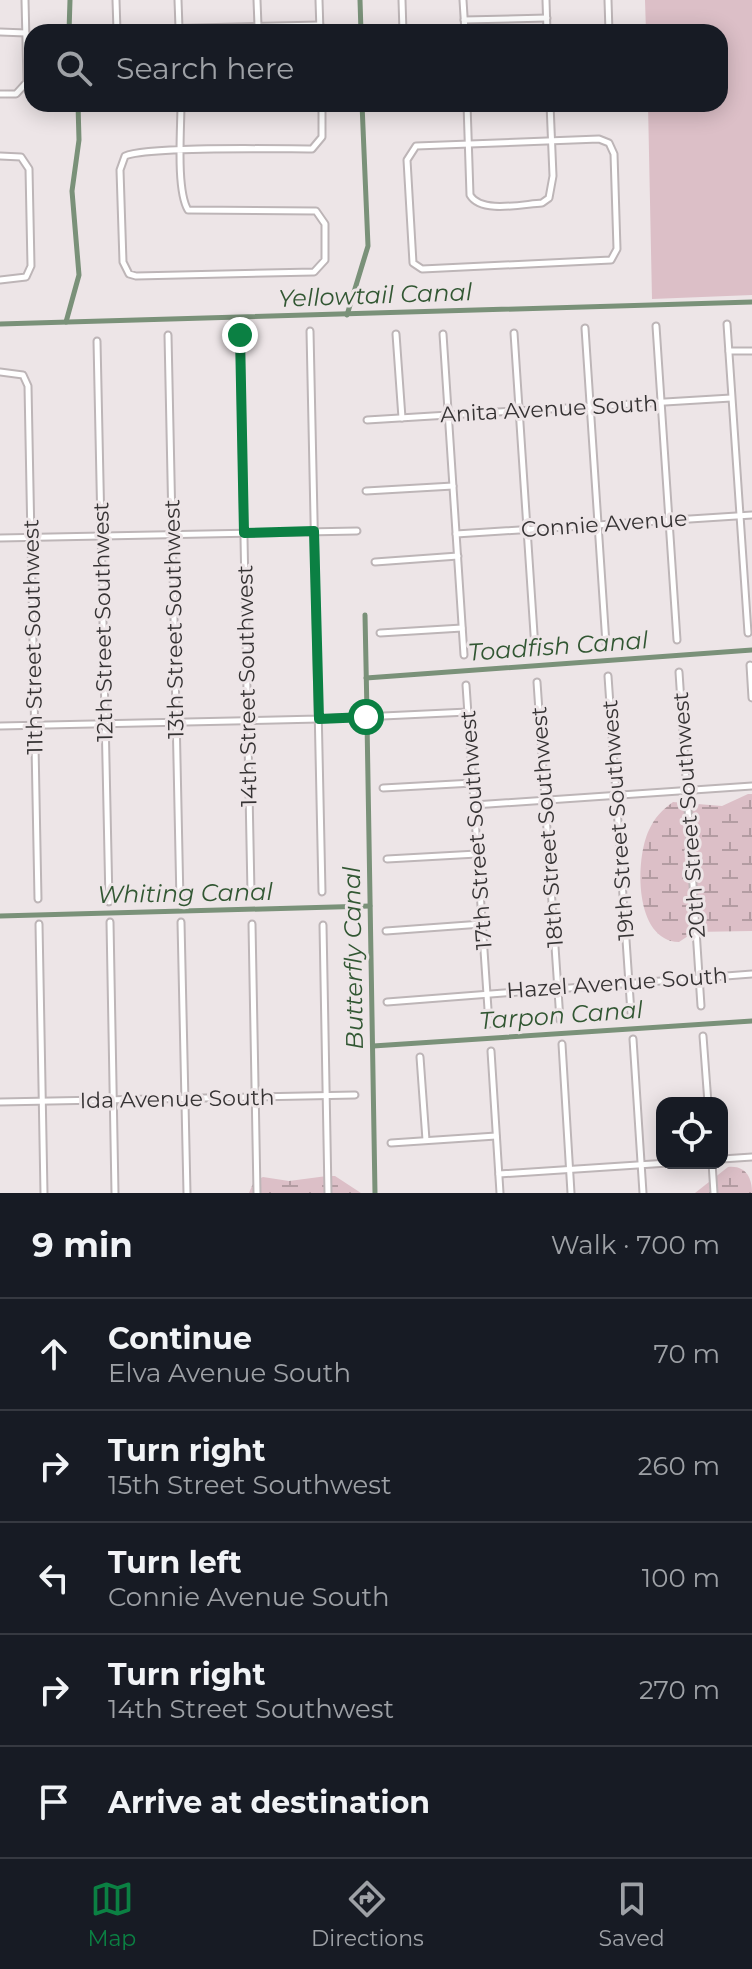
<!DOCTYPE html>
<meta charset="utf-8">
<style>
body{margin:0;font-family:Montserrat,sans-serif;background:#20242c;color:#f1f3f6}
.controls{position:absolute;right:24px;bottom:24px;display:grid;overflow:hidden;border-radius:16px;box-shadow:0 4px 20px #0003}
.controls button{width:72px;height:72px;display:grid;place-items:center;padding:0;border:0;border-bottom:2px solid #363941;background:#171b24;color:#f1f3f6;font:40px sans-serif}
.stop{position:absolute;width:24px;height:24px;margin:-18px;border:6px solid #0b8043;border-radius:50%;background:#fff}
.stop.end{background:#0b8043;border-color:#fff;box-shadow:0 2px 8px #0008}
.list{margin:0;padding:0;list-style:none}
h2{display:flex;justify-content:space-between;align-items:center;height:104px;margin:0;padding:0 32px;font-size:34px}
h2 small{font-size:26px;font-weight:400;color:#9ea1a6}
.list li{display:grid;grid-template-columns:52px 1fr auto;gap:24px;align-items:center;box-sizing:border-box;height:112px;padding:0 32px;border-top:2px solid #363941}
.list b{display:block;font-size:30px;white-space:nowrap}
.list p{margin:0;font-size:26px;white-space:nowrap;color:#9ea1a6}
.list em{font-size:26px;font-style:normal;color:#9ea1a6}
.icon{flex:none;width:44px;height:44px;fill:none;stroke:currentColor;stroke-width:2;stroke-linecap:round;stroke-linejoin:round}
.map{position:relative;flex:none;width:752px;height:1193px;overflow:hidden}
.search{position:absolute;background:#171b24;box-shadow:0 4px 20px #0003;left:24px;right:24px;top:24px;height:88px;display:flex;align-items:center;gap:20px;box-sizing:border-box;padding:0 28px;border-radius:24px;color:#9ea1a6;font-size:30px}
.sheet{height:664px;background:#171b24}
nav{display:flex;justify-content:space-around;align-items:center;box-sizing:border-box;height:112px;border-top:2px solid #363941;background:#171b24;font-size:22px;color:#9ea1a6}
nav a{display:grid;justify-items:center;gap:4px}
nav .on{color:#0b8043}
.map>svg:first-child{display:block}
.grass{fill:#dcbfc7}
.wetland{fill:url(#wetland-marsh)}
.lines{fill:none;stroke-linecap:round;stroke-linejoin:round}
.canal{stroke:#7a9179;stroke-width:5}
.minor-casing{stroke:#bdb5b7;stroke-width:9}
.minor{stroke:#fff;stroke-width:5}
.route{stroke:#0b8043;stroke-width:10}
.labels{text-anchor:middle;dominant-baseline:central;stroke-width:6;stroke-linejoin:round;paint-order:stroke}
.street-label{font-size:22px;fill:#363334;stroke:#ede5e7}
.water-label{font-size:24px;font-style:italic;fill:#325733;stroke:#ede5e7}
</style>
<div class="map">
<svg width="752" height="1193" viewBox="0 0 752 1193">
<defs>
<pattern id="wetland-marsh" width="20" height="14" patternUnits="userSpaceOnUse" patternTransform="scale(2)"><rect width="20" height="14" fill="#dcbfc7"/><path d="M1 5h8M5 5V1M11 12h8M15 12V8" fill="none" stroke="#b39ca2"/></pattern>
</defs>
<rect width="100%" height="100%" fill="#ede5e7"/>
<path class="grass" d="M645,0H752V295L652,299L648,104H720V32H646Z"/>
<g class="wetland">
<path d="M748,794H752V931L694,932L679,942C634,941 635,859 649,830C655,817 662,810 673,802L722,806Z"/>
<path d="M728,1167C746,1165 752,1178 752,1193H695Z"/>
<path d="M327,1176H335L361,1193H249L254,1181L263,1177L289,1181Z"/>
</g>
<g class="lines">
<g class="canal">
<path d="M360,0L361,32"/>
<path d="M69,32L70,0"/>
<path d="M347,315L368,246L362,104"/>
<path d="M66,322L79,275L72,191L79,140L78,104"/>
<path d="M0,324L752,302"/>
<path d="M365,615L367,713"/>
<path d="M366,678L752,650"/>
<path d="M367,721L375,1193"/>
<path d="M0,916L370,906"/>
<path d="M373,1046L752,1021"/>
</g>
<g class="minor-casing">
<g id="minor">
<path d="M116,0L117,31"/>
<path d="M178,0L179,28"/>
<path d="M257,0L258,26"/>
<path d="M319,0L320,32"/>
<path d="M402,0L403,32"/>
<path d="M463,0L465,32"/>
<path d="M546,0L547,32"/>
<path d="M608,0L609,32"/>
<path d="M464,20L547,18"/>
<path d="M117,30L320,25"/>
<path d="M0,32L26,33"/>
<path d="M0,94H16L27,82L25,0"/>
<path d="M181,104C181,129 176,190 188,210L316,211L325,224V260L314,272L136,276L129,274L123,262L120,170L125,156C147,146 279,149 312,149L322,137V104"/>
<path d="M467,104L470,195C481,214 523,204 542,203L549,198L553,176L550,104"/>
<path d="M599,139L609,143L614,154L617,249L611,260L422,269L413,263L407,160L416,146Z"/>
<path d="M0,156L21,157L29,169L31,266L26,277L0,280"/>
<path d="M727,324L748,633"/>
<path d="M656,326L677,640"/>
<path d="M585,328L606,644"/>
<path d="M310,331L322,892"/>
<path d="M514,333L535,649"/>
<path d="M396,334L402,418"/>
<path d="M443,334L464,655"/>
<path d="M168,335L180,902"/>
<path d="M240,335L251,893"/>
<path d="M97,341L109,902"/>
<path d="M729,351H752"/>
<path d="M0,372L23,375L28,386L38,899"/>
<path d="M367,420L731,398"/>
<path d="M366,491L453,486"/>
<path d="M456,534L752,515"/>
<path d="M0,538L357,531"/>
<path d="M375,562L458,556"/>
<path d="M380,633L462,628"/>
<path d="M750,665L752,698"/>
<path d="M679,672L701,1006"/>
<path d="M608,676L631,1013"/>
<path d="M537,682L560,1020"/>
<path d="M466,685L489,1024"/>
<path d="M0,726L319,719L468,712"/>
<path d="M383,788L473,783"/>
<path d="M474,805L752,786"/>
<path d="M387,859L477,854"/>
<path d="M110,922L115,1193"/>
<path d="M181,922L187,1193"/>
<path d="M39,924L44,1193"/>
<path d="M252,924L257,1193"/>
<path d="M323,925L328,1193"/>
<path d="M386,931L482,924"/>
<path d="M387,1002L752,974"/>
<path d="M703,1036L708,1103"/>
<path d="M633,1039L643,1193"/>
<path d="M562,1044L571,1193"/>
<path d="M491,1051L500,1193"/>
<path d="M420,1057L426,1140"/>
<path d="M0,1102L355,1095"/>
<path d="M391,1143L496,1136"/>
<path d="M722,1159L752,1157"/>
<path d="M712,1163L714,1193"/>
<path d="M499,1174L668,1163"/>
</g>
</g>
<use href="#minor" class="minor"/>
</g>
<g class="lines">
<path class="route" d="M240,335L244,533L314,531L319,719L366,717"/>
</g>
<g class="labels">
<g class="street-label">
<text transform="translate(549 409) rotate(-3)">Anita Avenue South</text>
<text transform="translate(604 524) rotate(-4)">Connie Avenue</text>
<text transform="translate(174 619) rotate(-91)">13th Street Southwest</text>
<text transform="translate(103 622) rotate(-91)">12th Street Southwest</text>
<text transform="translate(33 637) rotate(-91)">11th Street Southwest</text>
<text transform="translate(247 686) rotate(-91)">14th Street Southwest</text>
<text transform="translate(689 815) rotate(-94)">20th Street Southwest</text>
<text transform="translate(618 820) rotate(-94)">19th Street Southwest</text>
<text transform="translate(547 827) rotate(-94)">18th Street Southwest</text>
<text transform="translate(476 830) rotate(-94)">17th Street Southwest</text>
<text transform="translate(617 983) rotate(-4)">Hazel Avenue South</text>
<text transform="translate(177 1099) rotate(-1)">Ida Avenue South</text>
</g>
<g class="water-label">
<text transform="translate(375 295) rotate(-2)">Yellowtail Canal</text>
<text transform="translate(558 646) rotate(-4)">Toadfish Canal</text>
<text transform="translate(185 893) rotate(-1)">Whiting Canal</text>
<text transform="translate(353 958) rotate(-91)">Butterfly Canal</text>
<text transform="translate(561 1015) rotate(-4)">Tarpon Canal</text>
</g>
</g>
</svg>
<div class="controls">
<button><svg class="icon" aria-label="locate" viewBox="0 0 24 24"><circle cx="12" cy="12" r="6"/><path d="M12 2v4M12 18v4M2 12h4M18 12h4"/></svg></button>
</div>
<div class="stop" style="left:366px;top:717px"></div>
<div class="stop end" style="left:240px;top:335px"></div>
<div class="search"><svg class="icon" aria-label="search" viewBox="0 0 24 24"><circle cx="10" cy="10" r="6"/><path d="M15 15l6 6"/></svg>Search here</div>
</div>
<section class="sheet">
<h2>9 min<small>Walk · 700 m</small></h2>
<ul class="list">
<li><svg class="icon" aria-label="ahead" viewBox="0 0 24 24"><path d="M12 20V5M6 11l6-6 6 6"/></svg><div><b>Continue</b><p>Elva Avenue South</p></div><em>70 m</em></li>
<li><svg class="icon" aria-label="right" viewBox="0 0 24 24"><path d="M7 20v-9h11M14 6l5 5-5 5"/></svg><div><b>Turn right</b><p>15th Street Southwest</p></div><em>260 m</em></li>
<li><svg class="icon" aria-label="left" viewBox="0 0 24 24"><path d="M17 20v-9H6M10 6l-5 5 5 5"/></svg><div><b>Turn left</b><p>Connie Avenue South</p></div><em>100 m</em></li>
<li><svg class="icon" aria-label="right" viewBox="0 0 24 24"><path d="M7 20v-9h11M14 6l5 5-5 5"/></svg><div><b>Turn right</b><p>14th Street Southwest</p></div><em>270 m</em></li>
<li><svg class="icon" aria-label="arrive" viewBox="0 0 24 24"><path d="M6 21V4h12l-3 4 3 4H6"/></svg><div><b>Arrive at destination</b></div></li>
</ul>
</section>
<nav>
<a class="on"><svg class="icon" aria-label="map" viewBox="0 0 24 24"><path d="M3 6l6-2 6 2 6-2v14l-6 2-6-2-6 2zM9 4v14M15 6v14"/></svg>Map</a>
<a><svg class="icon" aria-label="directions" viewBox="0 0 24 24"><path d="M12 3l9 9-9 9-9-9zM9 14v-3h6M13 9l2 2-2 2"/></svg>Directions</a>
<a><svg class="icon" aria-label="saved" viewBox="0 0 24 24"><path d="M7 4h10v16l-5-4-5 4z"/></svg>Saved</a>
</nav>
